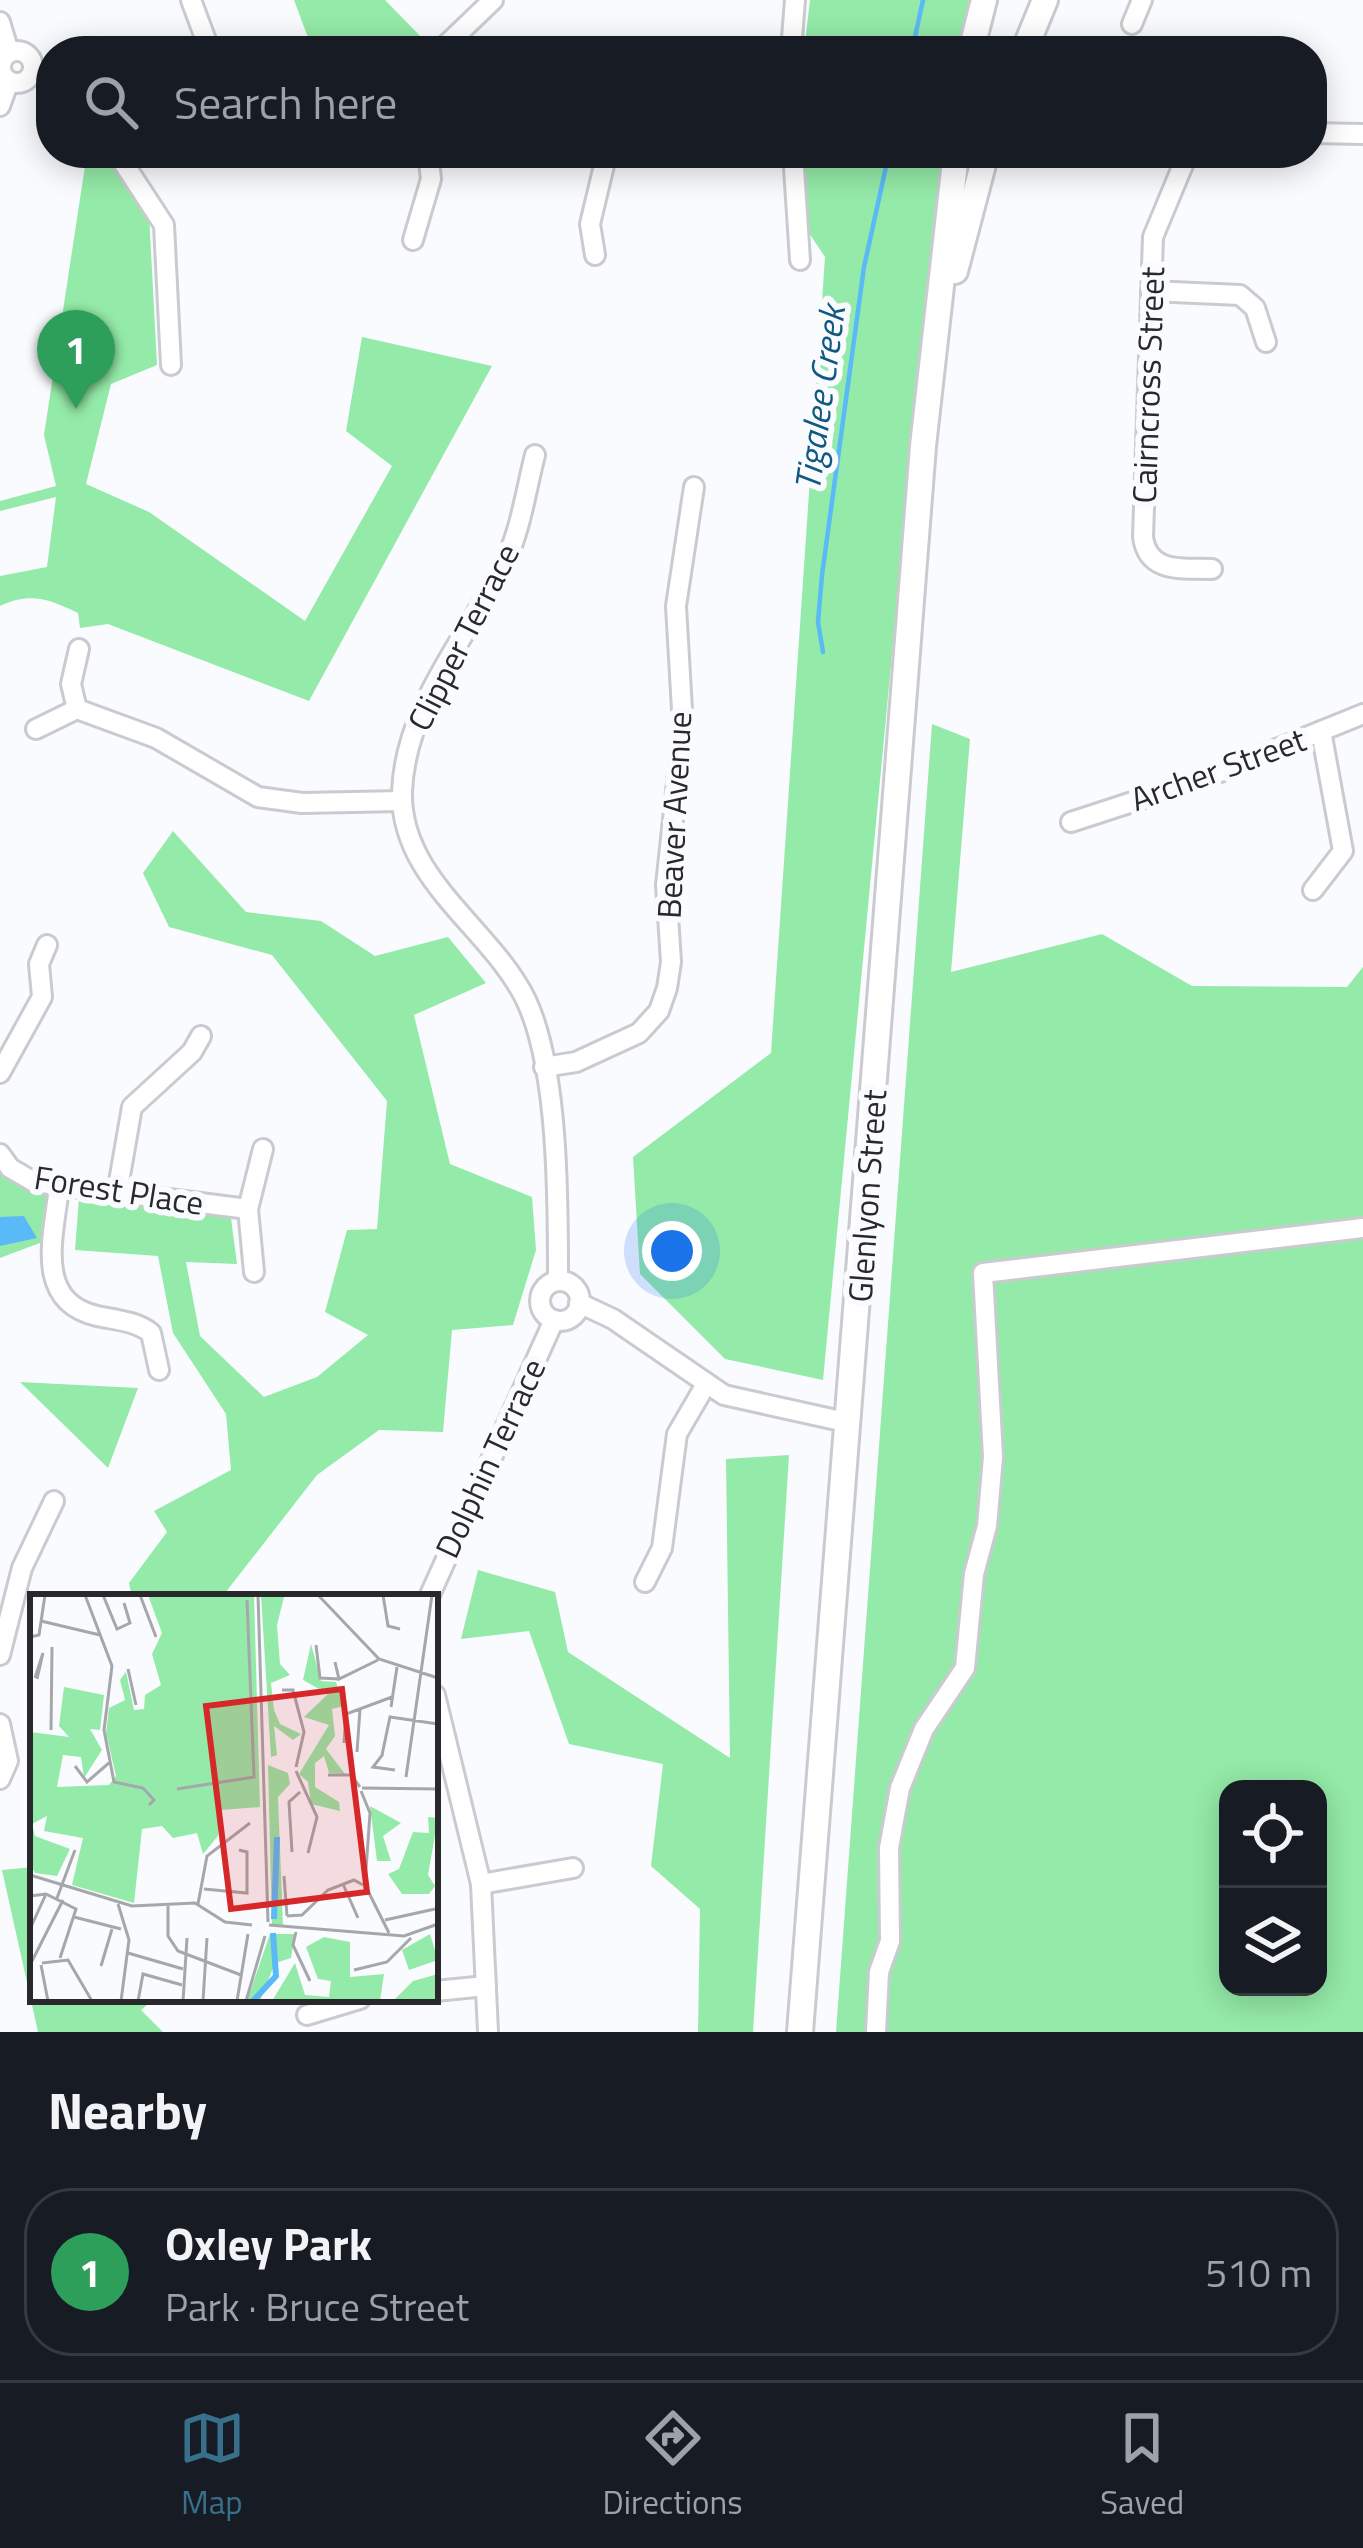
<!DOCTYPE html>
<meta charset="utf-8">
<style>
body{margin:0;font-family:"Titillium Web",sans-serif;background:#20242c;color:#f1f3f6}
.controls{position:absolute;right:36px;bottom:36px;display:grid;overflow:hidden;border-radius:24px;box-shadow:0 6px 30px #0003}
.controls button{width:108px;height:108px;display:grid;place-items:center;padding:0;border:0;border-bottom:3px solid #363941;background:#171b24;color:#f1f3f6;font:60px sans-serif}
.you{position:absolute;left:672px;top:1251px;width:42px;height:42px;margin:-30px;border:9px solid #fff;border-radius:50%;background:#1a73e8;box-shadow:0 0 0 18px #1a73e833}
.badge{display:grid;place-items:center;width:78px;height:78px;border-radius:50%;background:#38708b;color:#fff;font-size:39px;font-weight:700}
.pin{position:absolute;translate:-50% -99px;filter:drop-shadow(0 3px 6px #0008)}
.pin::after{content:'';position:absolute;top:63px;width:42px;height:36px;background:inherit;clip-path:polygon(0 0,100% 0,50% 100%)}
.list{margin:0;padding:0;list-style:none}
h2{display:flex;justify-content:space-between;align-items:center;height:156px;margin:0;padding:0 48px;font-size:51px}
h2 small{font-size:39px;font-weight:400;color:#9ea1a6}
.list li{display:grid;grid-template-columns:78px 1fr auto;gap:36px;align-items:center;box-sizing:border-box;height:168px;margin:0 24px 24px;padding:0 24px;border:3px solid #363941;border-radius:48px}
.list b{display:block;font-size:45px;white-space:nowrap}
.list p{margin:0;font-size:39px;white-space:nowrap;color:#9ea1a6}
.list em{font-size:39px;font-style:normal;color:#9ea1a6}
.icon{flex:none;width:66px;height:66px;fill:none;stroke:currentColor;stroke-width:2;stroke-linecap:round;stroke-linejoin:round}
.map{position:relative;flex:none;width:1363px;height:2032px;overflow:hidden}
.search{position:absolute;background:#171b24;box-shadow:0 6px 30px #0003;left:36px;right:36px;top:36px;height:132px;display:flex;align-items:center;gap:30px;box-sizing:border-box;padding:0 42px;border-radius:48px;color:#9ea1a6;font-size:45px}
.sheet{height:348px;background:#171b24}
nav{display:flex;justify-content:space-around;align-items:center;box-sizing:border-box;height:168px;border-top:3px solid #363941;background:#171b24;font-size:33px;color:#9ea1a6}
nav a{display:grid;justify-items:center;gap:6px}
nav .on{color:#38708b}
.map>svg:first-child{display:block}
.green{fill:#94eaa8;fill-rule:evenodd}
.water{fill:#5ab9f7}
.lines{fill:none;stroke-linecap:round;stroke-linejoin:round}
.stream{stroke:#5ab9f7;stroke-width:4.5}
.minor-casing{stroke:#cacbd0;stroke-width:24}
.major-casing{stroke:#cacbd0;stroke-width:30}
.minor{stroke:#fff;stroke-width:18}
.major{stroke:#fff;stroke-width:24}
.labels{text-anchor:middle;dominant-baseline:central;stroke-width:12;stroke-linejoin:round;paint-order:stroke}
.street-label{font-size:33px;fill:#29292b;stroke:#fafbff}
.water-label{font-size:36px;font-style:italic;fill:#125982;stroke:#fafbff}
.inset-river{fill:none;stroke:#5ab9f7;stroke-width:6}
.inset-road{fill:none;stroke:#a6a7aa;stroke-width:3}
.view{fill:#d62828;fill-opacity:0.15;stroke:#d62828;stroke-width:6}
.inset-edge{fill:none;stroke:#29292b;stroke-width:6}
</style>
<div class="map">
<svg width="1363" height="2032" viewBox="0 0 1363 2032">
<rect width="100%" height="100%" fill="#fafbff"/>
<g class="green">
<path d="M294,0H385L426,42L414,51H313Z"/>
<path d="M810,0H973L959,51H804Z"/>
<path d="M87,153H123L148,195L157,365L111,384L86,484L149,512L305,621L392,466L346,431L362,337L492,366L309,701L108,624L80,628L78,613C48,599 31,592 0,606V576L47,567L56,497L0,511V501L56,486L44,435Z"/>
<path d="M803,153H945L928,276L823,1380L725,1359L640,1274L633,1157L771,1053L825,257L803,224Z"/>
<path d="M932,724L970,739L951,972L1102,934L1192,986L1347,987L1363,967V2032H836ZM1228,1789H1318V1987H1228Z"/>
<path d="M173,831L246,912L321,921L375,956L448,937L486,983L414,1015L450,1164L532,1197L536,1250L513,1325L452,1330L443,1432L379,1430L317,1475L222,1597H132L129,1583L167,1532L154,1511L231,1470L226,1414L173,1333L158,1256L75,1250L79,1198L231,1218L237,1264L186,1262L200,1336L264,1397L317,1377L368,1335L325,1312L347,1230L377,1229L387,1101L272,955L169,927L143,873Z"/>
<path d="M0,1165L51,1199L45,1241L0,1258Z"/>
<path d="M20,1382L138,1388L108,1468Z"/>
<path d="M789,1455L753,2032H698L700,1909L651,1866L663,1764L569,1744L529,1631L461,1639L478,1570L555,1592L568,1652L730,1758L726,1459Z"/>
<path d="M33,1867V1999H154L141,2010L163,2032H38L2,1870Z"/>
</g>
<path class="water" d="M24,1216L37,1238L0,1246V1217Z"/>
<g class="lines">
<g class="stream">
<path d="M912,51L923,0"/>
<path d="M823,652L818,622L822,575L864,267L889,153"/>
</g>
<g class="minor-casing">
<g id="minor">
<path d="M191,0L210,51"/>
<path d="M0,22L9,52"/>
<path d="M1132,24L1142,0"/>
<circle cx="17" cy="67" r="16"/>
<path d="M440,51L493,0"/>
<path d="M791,51L795,0"/>
<path d="M0,106L9,81"/>
<path d="M1312,133L1363,134"/>
<path d="M117,153L164,225L171,365"/>
<path d="M793,153L800,260"/>
<path d="M1188,153L1153,237L1143,537C1148,574 1183,568 1212,569"/>
<path d="M413,240L431,179L428,153"/>
<path d="M595,255L590,224L607,153"/>
<path d="M1151,291L1240,295L1255,308L1266,342"/>
<path d="M535,455C526,490 521,528 506,560C469,636 405,705 402,792C400,880 491,928 526,1000C559,1070 558,1203 558,1281"/>
<path d="M77,709L156,738L258,797L302,803L402,801"/>
<path d="M36,729L77,709L71,684L79,649"/>
<path d="M1071,822L1203,779L1363,714"/>
<path d="M1313,890L1343,851L1321,731"/>
<path d="M544,1067L576,1062L639,1033L659,1011L667,988L671,962L666,885L683,727L676,606L694,487"/>
<path d="M0,1073L42,997L39,964L47,945"/>
<path d="M0,1154L10,1168L34,1182L248,1209"/>
<path d="M59,1187C54,1235 33,1301 97,1316C116,1320 136,1321 151,1333L159,1370"/>
<path d="M117,1193L132,1107L192,1052L201,1036"/>
<path d="M254,1272L248,1209L263,1149"/>
<circle cx="560" cy="1301" r="20"/>
<path d="M579,1303L613,1319L724,1395L850,1423"/>
<path d="M645,1582L662,1548L677,1434L705,1386"/>
<path d="M429,1597L554,1320"/>
<path d="M0,1655L22,1568L54,1501"/>
<path d="M435,1695L481,1884L488,2032"/>
<path d="M0,1724L8,1761L0,1779"/>
<path d="M481,1884L573,1868"/>
<path d="M435,1991L486,1986"/>
<path d="M307,2015L360,1999"/>
<path d="M876,2032L879,1972L890,1941L889,1848L900,1788L924,1729L965,1668L974,1574L987,1526L993,1457L983,1273L1363,1228"/>
</g>
</g>
<g class="major-casing">
<g id="major">
<path d="M971,51L984,0"/>
<path d="M1024,51L1045,0"/>
<path d="M955,271L986,153"/>
<path d="M800,2032L923,446L956,153"/>
</g>
</g>
<use href="#minor" class="minor"/>
<use href="#major" class="major"/>
</g>
<g class="labels">
<g class="street-label">
<text transform="translate(1148 385) rotate(-88)">Cairncross Street</text>
<text transform="translate(463 637) rotate(-63)">Clipper Terrace</text>
<text transform="translate(1218 769) rotate(-20)">Archer Street</text>
<text transform="translate(674 815) rotate(-87)">Beaver Avenue</text>
<text transform="translate(119 1190) rotate(9)">Forest Place</text>
<text transform="translate(867 1196) rotate(-86)">Glenlyon Street</text>
<text transform="translate(490 1458) rotate(-65)">Dolphin Terrace</text>
</g>
<g class="water-label">
<text transform="translate(819 398) rotate(-82)">Tigalee Creek</text>
</g>
</g>
<g transform="translate(30 1594)">
<rect width="408" height="408" fill="#fafbff"/>
<path d="M118,1H224L230,213L191,216L188,242L173,260L167,239L143,244L132,232L112,235L104,309L42,291L53,244L14,237L17,222L2,230L5,242L40,255L27,282L5,279L0,269V138L39,143L29,132L34,93L74,101L70,136L60,135L72,156L54,184L51,163L33,161L27,193L79,191L86,182L76,139L79,114L95,106L90,86L96,78L104,116L114,115L115,101L131,91L122,60L132,39ZM231,1L254,3L247,31L250,70L260,81L241,89L244,116L250,130L271,140L263,146L244,132L247,161L241,163ZM281,50L291,87L306,88L314,112L302,115L305,142L296,155L315,180L299,179L294,162L285,169V193L309,208L310,217L281,210L278,188L269,180L299,131L274,123L298,100L273,86ZM238,171L258,179L260,190L248,203L253,332H242ZM340,212L371,229L353,242L361,267H347ZM398,223L408,224L398,281L405,292L399,300H372L358,280L369,275L383,238L399,239ZM240,340H265L261,364L245,369L230,407H217ZM400,340L408,366L379,376L372,356ZM294,343L320,348V383L354,380L350,407H242L265,369L275,401L299,403L301,387L288,385L276,353ZM408,380V407H363L383,387Z" fill="#94eaa8"/>
<path class="inset-river" d="M244,325L247,243M223,407L246,382L243,339"/>
<path class="inset-road" d="M55,1L82,72L74,136L84,188L113,194L124,206L119,211M73,1L87,35L100,29L94,9M110,1L126,43M228,1L238,328M288,1L349,65L408,84M353,1L358,32L370,35M11,27L70,41M0,43L9,41L15,1M286,51L290,84L309,85M305,68L309,85L348,66M98,75L106,111M5,84L13,59L7,85M252,96H263L274,138L266,173M361,113L367,73M21,136L22,53M314,149L316,120L362,103M327,158L330,115M353,160L343,173L365,176M352,161L360,123L408,130M45,172L57,188L80,168M266,177L287,223L278,259M298,181H321L330,193M376,183L402,1M332,194L408,195M147,195L224,183L217,6M331,197L340,219L335,290M262,258L259,208L270,198M0,281L102,312L165,309L195,328L222,331M254,282L257,322M313,290L328,324M336,293L359,339M174,295L217,299V258L209,256M0,302L16,300L46,315L30,364M27,304L45,256M88,310L99,346L91,407M168,310L177,262L220,229M138,312V342L148,357L211,381M257,322L272,321L298,296L324,286L333,291M44,323L91,335M355,326L405,315M239,331L374,342L408,330M0,335L16,300M266,338L263,351L280,387M98,359L153,375M12,369L38,366L62,407M0,371L33,306M11,371L18,407M71,372L82,335M324,376L357,368L381,344M108,407L113,380L152,391M153,407L157,344M173,407L177,344M207,407L218,340M216,407L235,342"/>
<path class="view" d="M312,95L337,298L201,315L176,112Z"/>
<rect width="408" height="408" class="inset-edge"/>
</g>
</svg>
<div class="controls">
<button><svg class="icon" aria-label="locate" viewBox="0 0 24 24"><circle cx="12" cy="12" r="6"/><path d="M12 2v4M12 18v4M2 12h4M18 12h4"/></svg></button>
<button><svg class="icon" aria-label="layers" viewBox="0 0 24 24"><path d="M12 4l9 5-9 5-9-5zM3 14l9 5 9-5"/></svg></button>
</div>
<div class="you"></div>
<div class="pin badge" style="left:76px;top:409px;background:#2e9e5b">1</div>
<div class="search"><svg class="icon" aria-label="search" viewBox="0 0 24 24"><circle cx="10" cy="10" r="6"/><path d="M15 15l6 6"/></svg>Search here</div>
</div>
<section class="sheet">
<h2>Nearby<small></small></h2>
<ul class="list">
<li><span class="badge" style="background:#2e9e5b">1</span><div><b>Oxley Park</b><p>Park · Bruce Street</p></div><em>510 m</em></li>
</ul>
</section>
<nav>
<a class="on"><svg class="icon" aria-label="map" viewBox="0 0 24 24"><path d="M3 6l6-2 6 2 6-2v14l-6 2-6-2-6 2zM9 4v14M15 6v14"/></svg>Map</a>
<a><svg class="icon" aria-label="directions" viewBox="0 0 24 24"><path d="M12 3l9 9-9 9-9-9zM9 14v-3h6M13 9l2 2-2 2"/></svg>Directions</a>
<a><svg class="icon" aria-label="saved" viewBox="0 0 24 24"><path d="M7 4h10v16l-5-4-5 4z"/></svg>Saved</a>
</nav>
